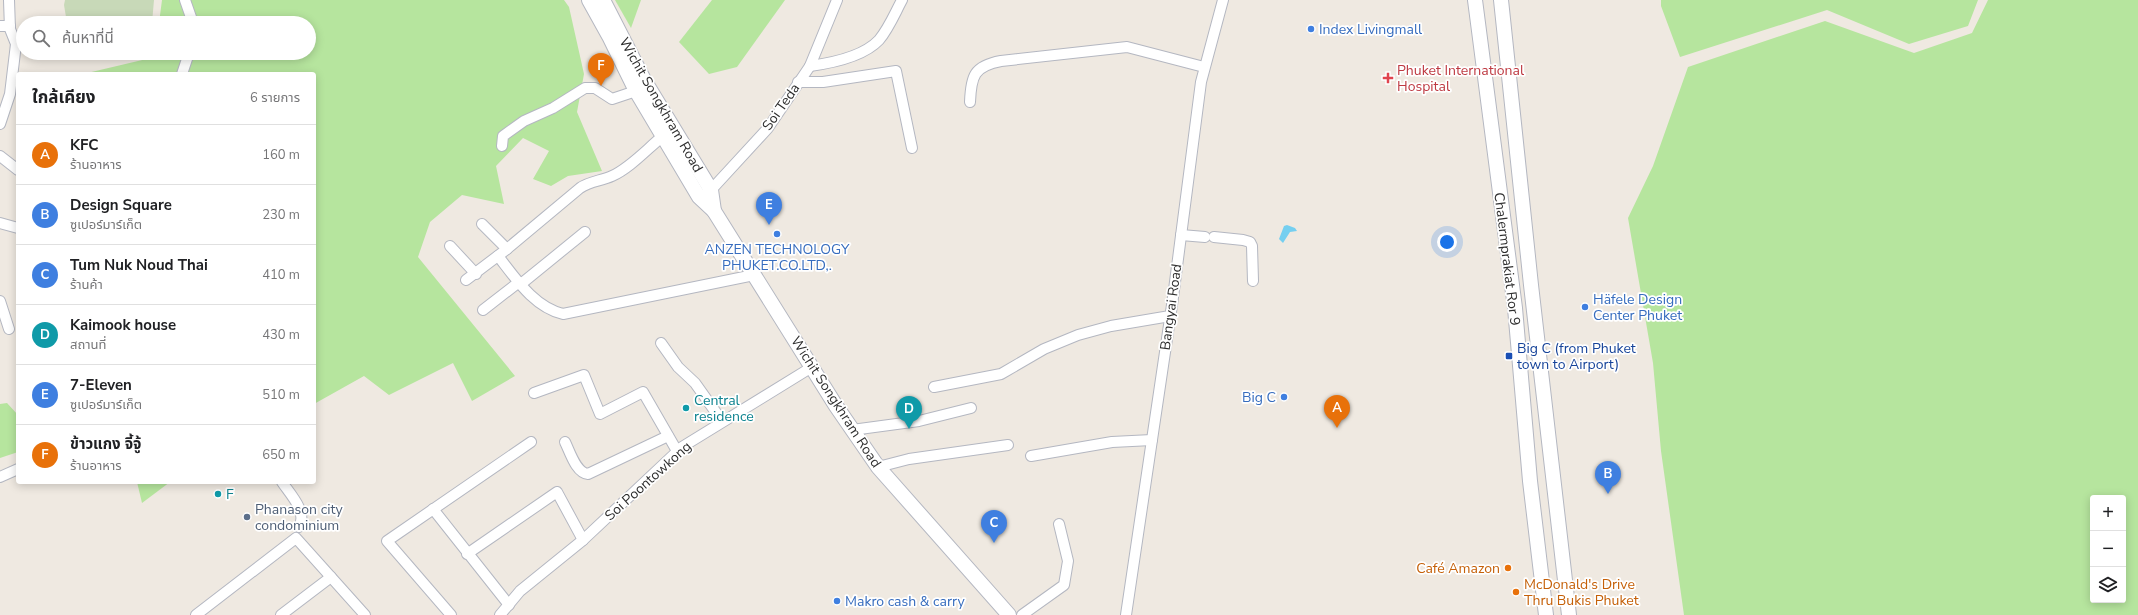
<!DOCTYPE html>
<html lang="th">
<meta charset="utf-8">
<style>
body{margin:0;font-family:"Nunito Sans","Noto Sans Thai",sans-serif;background:#f6f6f6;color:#202124}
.controls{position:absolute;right:12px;bottom:12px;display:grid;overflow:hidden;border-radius:4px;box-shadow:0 2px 10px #0003}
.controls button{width:36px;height:36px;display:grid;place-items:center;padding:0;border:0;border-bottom:1px solid #e0e0e0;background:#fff;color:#202124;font:20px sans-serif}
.you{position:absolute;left:1447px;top:242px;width:14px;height:14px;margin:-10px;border:3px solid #fff;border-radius:50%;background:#1a73e8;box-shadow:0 0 0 6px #1a73e833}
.badge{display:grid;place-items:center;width:26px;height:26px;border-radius:50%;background:#b45309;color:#fff;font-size:13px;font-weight:700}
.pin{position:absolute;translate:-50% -33px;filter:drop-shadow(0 1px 2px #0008)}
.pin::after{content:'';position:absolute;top:21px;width:14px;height:12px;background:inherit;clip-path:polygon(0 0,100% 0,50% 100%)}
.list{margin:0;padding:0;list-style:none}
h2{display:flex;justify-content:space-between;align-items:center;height:52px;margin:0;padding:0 16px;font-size:17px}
h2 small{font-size:13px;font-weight:400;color:#757577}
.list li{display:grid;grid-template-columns:26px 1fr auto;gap:12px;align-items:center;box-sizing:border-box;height:60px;padding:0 16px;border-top:1px solid #e0e0e0}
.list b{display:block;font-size:15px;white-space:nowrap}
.list p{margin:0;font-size:13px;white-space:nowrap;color:#757577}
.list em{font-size:13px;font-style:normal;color:#757577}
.icon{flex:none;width:22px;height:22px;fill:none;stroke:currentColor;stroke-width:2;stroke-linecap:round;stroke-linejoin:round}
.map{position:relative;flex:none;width:2138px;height:615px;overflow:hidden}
.search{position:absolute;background:#fff;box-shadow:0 2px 10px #0003;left:16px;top:16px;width:300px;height:44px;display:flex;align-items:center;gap:10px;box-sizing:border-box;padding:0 14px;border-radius:22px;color:#757577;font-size:15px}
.panel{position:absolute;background:#fff;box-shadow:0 2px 10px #0003;left:16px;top:72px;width:300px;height:412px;border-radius:4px}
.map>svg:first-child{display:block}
.green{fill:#b6e59e;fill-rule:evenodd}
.cemetery{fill:#c8d9b8}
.water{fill:#75cff0}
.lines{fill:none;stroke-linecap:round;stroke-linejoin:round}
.street-casing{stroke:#b4b7c1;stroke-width:12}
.secondary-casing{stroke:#b4b7c1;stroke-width:16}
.street{stroke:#fff;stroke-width:10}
.secondary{stroke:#fff;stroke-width:14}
.shop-dot{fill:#3f7fe0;stroke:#fff;stroke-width:1.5}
.health-dot{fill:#e0444e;stroke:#fff;stroke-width:1.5}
.transit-dot{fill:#1a4fb4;stroke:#fff;stroke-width:1.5}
.culture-dot{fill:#0f9aa8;stroke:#fff;stroke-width:1.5}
.service-dot{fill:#5c6f8a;stroke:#fff;stroke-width:1.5}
.food-dot{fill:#e8710a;stroke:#fff;stroke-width:1.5}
.labels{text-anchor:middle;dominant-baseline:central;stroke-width:3.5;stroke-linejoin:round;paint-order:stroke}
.shop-label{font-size:14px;fill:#366cbe;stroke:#fff;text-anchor:start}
.health-label{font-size:14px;fill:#be3a42;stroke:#fff;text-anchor:start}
.street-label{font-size:14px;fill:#2e2e2e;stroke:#fff}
.transit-label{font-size:14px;fill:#164399;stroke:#fff;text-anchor:start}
.culture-label{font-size:14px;fill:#0d838f;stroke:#fff;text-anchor:start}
.service-label{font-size:14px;fill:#4e5e75;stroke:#fff;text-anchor:start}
.food-label{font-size:14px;fill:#c56008;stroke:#fff;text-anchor:end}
</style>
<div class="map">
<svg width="2138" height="615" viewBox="0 0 2138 615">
<rect width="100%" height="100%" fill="#efe9e1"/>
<g class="green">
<path d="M162,0H564L569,7L584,74L577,112L602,171L568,176L551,186L533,179L549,151L523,138L496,166L504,204L462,195L430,222L418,257L515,376L472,401L453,363L389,395L364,376L314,404V74H83L155,57V53H309V23H159Z"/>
<path d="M615,0H641L631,28Z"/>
<path d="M712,0H785L737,67L709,74L679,42Z"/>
<path d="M1661,0H1978L1968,26L1909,44L1827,10L1680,57L1661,6Z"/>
<path d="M1988,0H2138V615H1684L1661,451L1653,363L1628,218L1653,166L1688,67L1825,21L1914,53L1972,33ZM2093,498H2123V600H2093Z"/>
<path d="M7,403L18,415V452L0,458V404Z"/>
<path d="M137,482H170L142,503Z"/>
</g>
<g class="cemetery">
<path d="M65,0H154L152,23H67L64,5Z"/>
<path d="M73,53H149L148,56L74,58Z"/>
</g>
<path class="water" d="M1287,225L1295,228L1297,231L1290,232L1283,243L1279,239L1284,226Z"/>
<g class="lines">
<g class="street-casing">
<g id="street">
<path d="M185,0L193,23"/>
<path d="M0,26H10"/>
<path d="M810,66C832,63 863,57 879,40C889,28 895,13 902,0"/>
<path d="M182,74L189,53"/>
<path d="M798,82H823L896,71L912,148"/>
<path d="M970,102C971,76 974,66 1001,61L1127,47L1204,67"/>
<path d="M0,124L10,94L16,44L10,29L9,0"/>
<path d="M502,146L503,136L524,121L553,108L585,88H595L612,99L636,91"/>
<path d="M0,156L18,170"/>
<path d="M706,193L711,190L768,128L810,66L837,0"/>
<path d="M0,223L18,228"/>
<path d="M482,224L507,249"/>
<path d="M1181,235L1205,237"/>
<path d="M1214,237L1243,240L1250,242L1252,246L1253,281"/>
<path d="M450,246L476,274"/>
<path d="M498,256C516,279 534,307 563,314L754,275"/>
<path d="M466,280L507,249L580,188C590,181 601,181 612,176C630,168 647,149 663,136"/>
<path d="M521,284L585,232"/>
<path d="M0,301L9,329"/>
<path d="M483,310L519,282"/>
<path d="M661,343L678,367L695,383L722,421"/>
<path d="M934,387L1001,374L1044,349L1078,335L1111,326L1170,316"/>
<path d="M534,393L584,375L600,414L643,392L677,451"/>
<path d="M852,430L919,421L971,408"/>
<path d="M565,442C570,452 576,473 588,474L668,436"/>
<path d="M1031,456L1112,442L1152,440"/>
<path d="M878,467L909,459L1008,445"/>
<path d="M0,477L18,469"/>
<path d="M282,482C290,494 308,512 299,527"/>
<path d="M433,509L509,605"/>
<path d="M467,554L557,492L583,540"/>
<path d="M196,615L296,538L365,615"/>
<path d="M281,615L331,577"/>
<path d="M451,615L387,541L531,442"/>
<path d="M500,615L520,591L583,540L682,447L812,367"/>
<path d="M1022,615L1064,585L1068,561L1059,524"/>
<path d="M1126,615L1172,305L1201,82L1223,0"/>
</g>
</g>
<g class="secondary-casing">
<g id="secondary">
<path d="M589,0L609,36L636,91L699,197L714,211L836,406L878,467L1009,615"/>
<path d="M603,0L644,80L711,190L714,211"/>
<path d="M1475,0L1515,308L1530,481L1546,615"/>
<path d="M1501,0L1531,285L1569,615"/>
</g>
</g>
<use href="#street" class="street"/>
<use href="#secondary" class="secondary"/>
</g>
<g class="shop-dot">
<circle cx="1311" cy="29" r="4"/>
<circle cx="777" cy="234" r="4"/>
<circle cx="1585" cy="307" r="4"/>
<circle cx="1284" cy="397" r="4"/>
<circle cx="837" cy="601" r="4"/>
</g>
<path class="health-dot" d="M1386 72h4v4h4v4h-4v4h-4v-4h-4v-4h4z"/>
<rect class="transit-dot" x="1505" y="352" width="8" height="8" rx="2"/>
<g class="culture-dot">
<circle cx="686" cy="408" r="4"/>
<circle cx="218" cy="494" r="4"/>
</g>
<circle class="service-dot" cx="247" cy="517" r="4"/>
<g class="food-dot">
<circle cx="1508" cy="568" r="4"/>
<circle cx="1516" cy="592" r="4"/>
</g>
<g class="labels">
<g class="shop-label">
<text x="1319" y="29">Index Livingmall</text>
<text x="777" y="249" text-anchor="middle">ANZEN TECHNOLOGY<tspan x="777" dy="16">PHUKET.CO.LTD,.</tspan></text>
<text x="1593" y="299">Häfele Design<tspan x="1593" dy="16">Center Phuket</tspan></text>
<text x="1276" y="397" text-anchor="end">Big C</text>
<text x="845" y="601">Makro cash &amp; carry</text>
</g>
<g class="health-label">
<text x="1397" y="70">Phuket International<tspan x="1397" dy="16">Hospital</tspan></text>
</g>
<g class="street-label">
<text transform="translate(661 105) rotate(60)">Wichit Songkhram Road</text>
<text transform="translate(781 107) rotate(-55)">Soi Teda</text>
<text transform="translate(1507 259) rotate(83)">Chalermprakiat Ror 9</text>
<text transform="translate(1171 307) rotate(-82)">Bangyai Road</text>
<text transform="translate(836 402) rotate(57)">Wichit Songkhram Road</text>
<text transform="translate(648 481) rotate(-42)">Soi Poontowkong</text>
</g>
<g class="transit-label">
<text x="1517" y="348">Big C (from Phuket<tspan x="1517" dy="16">town to Airport)</tspan></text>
</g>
<g class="culture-label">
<text x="694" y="400">Central<tspan x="694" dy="16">residence</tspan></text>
<text x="226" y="494">F</text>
</g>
<g class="service-label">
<text x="255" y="509">Phanason city<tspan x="255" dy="16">condominium</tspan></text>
</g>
<g class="food-label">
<text x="1500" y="568">Café Amazon</text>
<text x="1524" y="584" text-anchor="start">McDonald's Drive<tspan x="1524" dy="16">Thru Bukis Phuket</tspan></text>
</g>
</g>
</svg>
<div class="controls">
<button>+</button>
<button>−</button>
<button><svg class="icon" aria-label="layers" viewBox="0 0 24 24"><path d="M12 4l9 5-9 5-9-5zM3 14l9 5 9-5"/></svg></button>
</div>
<div class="you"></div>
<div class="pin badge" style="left:1337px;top:428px;background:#e8710a">A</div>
<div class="pin badge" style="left:1608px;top:494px;background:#3f7fe0">B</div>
<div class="pin badge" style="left:994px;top:543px;background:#3f7fe0">C</div>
<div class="pin badge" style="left:909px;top:429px;background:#0f9aa8">D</div>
<div class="pin badge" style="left:769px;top:225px;background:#3f7fe0">E</div>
<div class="pin badge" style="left:601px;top:86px;background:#e8710a">F</div>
<div class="search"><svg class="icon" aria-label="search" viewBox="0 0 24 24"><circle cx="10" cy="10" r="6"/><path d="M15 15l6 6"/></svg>ค้นหาที่นี่</div>
<section class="panel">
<h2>ใกล้เคียง<small>6 รายการ</small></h2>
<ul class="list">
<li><span class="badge" style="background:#e8710a">A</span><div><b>KFC</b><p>ร้านอาหาร</p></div><em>160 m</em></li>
<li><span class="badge" style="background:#3f7fe0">B</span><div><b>Design Square</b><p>ซูเปอร์มาร์เก็ต</p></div><em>230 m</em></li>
<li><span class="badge" style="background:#3f7fe0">C</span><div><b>Tum Nuk Noud Thai</b><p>ร้านค้า</p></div><em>410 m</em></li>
<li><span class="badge" style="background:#0f9aa8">D</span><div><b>Kaimook house</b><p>สถานที่</p></div><em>430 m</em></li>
<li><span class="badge" style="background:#3f7fe0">E</span><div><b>7-Eleven</b><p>ซูเปอร์มาร์เก็ต</p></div><em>510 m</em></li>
<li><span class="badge" style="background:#e8710a">F</span><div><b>ข้าวแกง จี้จู้</b><p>ร้านอาหาร</p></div><em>650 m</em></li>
</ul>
</section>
</div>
